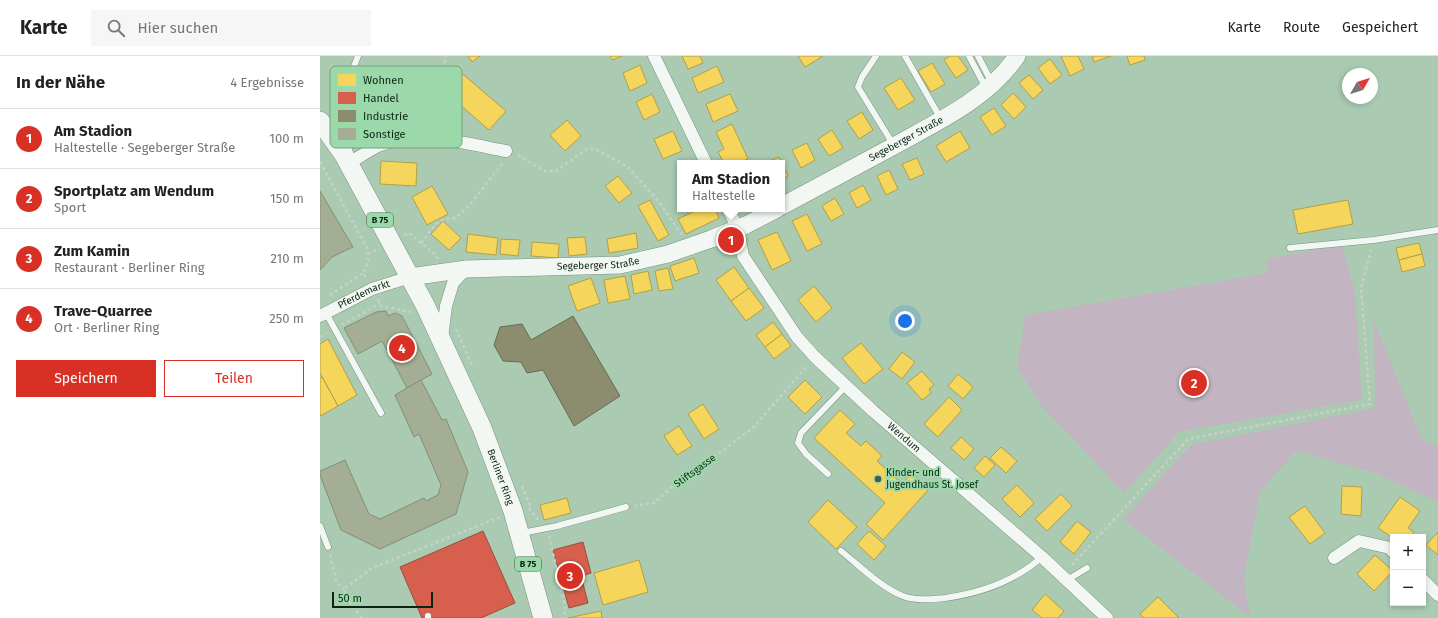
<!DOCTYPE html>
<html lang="de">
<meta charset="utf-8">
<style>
body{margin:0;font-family:"Fira Sans",sans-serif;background:#f6f6f6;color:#222}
.controls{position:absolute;right:12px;bottom:12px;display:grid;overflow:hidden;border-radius:0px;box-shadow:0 2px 6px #0003}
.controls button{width:36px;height:36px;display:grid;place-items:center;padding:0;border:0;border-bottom:1px solid #e0e0e0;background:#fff;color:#222;font:20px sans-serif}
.compass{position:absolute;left:1022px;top:12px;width:36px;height:36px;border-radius:50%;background:#fff;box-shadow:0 2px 6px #0003;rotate:51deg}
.scale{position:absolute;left:12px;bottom:10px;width:101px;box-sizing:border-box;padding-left:4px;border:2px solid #0c2513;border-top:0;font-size:11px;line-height:14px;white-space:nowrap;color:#0c2513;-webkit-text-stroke:3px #9cd9aa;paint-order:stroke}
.you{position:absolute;left:585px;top:265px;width:14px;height:14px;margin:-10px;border:3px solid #fff;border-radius:50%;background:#1a73e8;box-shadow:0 0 0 6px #1a73e833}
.badge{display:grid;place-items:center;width:26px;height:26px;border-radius:50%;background:#d93025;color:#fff;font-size:13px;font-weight:700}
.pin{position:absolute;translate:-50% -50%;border:2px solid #fff;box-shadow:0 1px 4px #0006}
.popup{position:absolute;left:357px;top:104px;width:108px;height:52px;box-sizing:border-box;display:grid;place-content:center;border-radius:0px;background:#fff;filter:drop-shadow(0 1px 3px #0005);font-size:13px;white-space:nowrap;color:#767676}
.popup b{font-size:15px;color:#222}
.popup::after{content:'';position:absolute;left:50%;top:100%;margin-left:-8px;border:8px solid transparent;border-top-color:#fff}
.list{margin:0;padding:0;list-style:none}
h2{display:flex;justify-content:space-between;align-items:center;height:52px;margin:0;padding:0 16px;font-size:17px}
h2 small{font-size:13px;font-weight:400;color:#767676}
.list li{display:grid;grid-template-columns:26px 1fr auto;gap:12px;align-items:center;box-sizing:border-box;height:60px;padding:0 16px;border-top:1px solid #e0e0e0}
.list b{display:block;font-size:15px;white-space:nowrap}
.list p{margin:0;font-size:13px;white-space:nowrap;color:#767676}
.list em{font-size:13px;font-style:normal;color:#767676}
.actions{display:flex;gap:8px;padding:12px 16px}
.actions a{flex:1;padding:9px 0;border:1px solid #d93025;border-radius:0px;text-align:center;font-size:14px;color:#d93025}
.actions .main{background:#d93025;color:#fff}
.icon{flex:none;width:22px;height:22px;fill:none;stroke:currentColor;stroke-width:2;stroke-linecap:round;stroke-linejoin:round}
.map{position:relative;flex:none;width:1118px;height:562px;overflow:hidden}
header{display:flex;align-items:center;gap:24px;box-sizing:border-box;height:56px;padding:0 20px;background:#fff;border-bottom:1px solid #e0e0e0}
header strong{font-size:19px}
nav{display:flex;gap:22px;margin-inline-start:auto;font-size:14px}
.search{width:280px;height:36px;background:#f6f6f6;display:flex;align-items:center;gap:10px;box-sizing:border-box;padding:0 14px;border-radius:0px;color:#767676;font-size:15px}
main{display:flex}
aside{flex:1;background:#fff}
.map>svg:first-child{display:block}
.green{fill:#c2b5c1}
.homes{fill:#f6d55c;stroke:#b0a046}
.shops{fill:#d6604d;stroke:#994e3c}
.industry{fill:#8c8c6e;stroke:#666d53}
.building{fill:#a3ae95;stroke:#848e76}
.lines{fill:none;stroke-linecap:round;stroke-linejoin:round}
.service-casing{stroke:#78927e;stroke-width:7}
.minor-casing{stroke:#78927e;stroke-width:13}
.secondary-casing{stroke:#78927e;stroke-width:18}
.primary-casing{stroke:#78927e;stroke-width:20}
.path{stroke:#c6d1c8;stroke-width:2.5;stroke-dasharray:3 3;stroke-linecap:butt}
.service{stroke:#f2f7f3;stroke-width:6}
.minor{stroke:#f2f7f3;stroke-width:12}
.secondary{stroke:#f2f7f3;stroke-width:17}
.primary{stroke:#f2f7f3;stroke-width:19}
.poi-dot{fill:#435f4b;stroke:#9cd9aa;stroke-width:1.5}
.labels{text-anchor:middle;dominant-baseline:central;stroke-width:4;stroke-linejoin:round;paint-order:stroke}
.shield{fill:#9cd9aa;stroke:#375b40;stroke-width:1}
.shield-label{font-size:9px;font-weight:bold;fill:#0c2513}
.street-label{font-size:10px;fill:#0c2513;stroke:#9cd9aa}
.poi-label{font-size:10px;fill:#0c2513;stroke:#9cd9aa;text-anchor:start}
.key{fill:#9cd9aa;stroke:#71a37d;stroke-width:1}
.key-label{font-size:11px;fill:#0c2513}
</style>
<header>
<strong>Karte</strong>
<div class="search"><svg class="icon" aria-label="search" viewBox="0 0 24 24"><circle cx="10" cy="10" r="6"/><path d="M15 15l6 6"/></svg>Hier suchen</div>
<nav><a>Karte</a><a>Route</a><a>Gespeichert</a></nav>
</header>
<main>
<aside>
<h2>In der Nähe<small>4 Ergebnisse</small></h2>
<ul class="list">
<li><span class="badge">1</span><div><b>Am Stadion</b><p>Haltestelle · Segeberger Straße</p></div><em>100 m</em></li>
<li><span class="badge">2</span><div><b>Sportplatz am Wendum</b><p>Sport</p></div><em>150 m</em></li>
<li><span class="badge">3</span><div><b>Zum Kamin</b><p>Restaurant · Berliner Ring</p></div><em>210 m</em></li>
<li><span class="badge">4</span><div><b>Trave-Quarree</b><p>Ort · Berliner Ring</p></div><em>250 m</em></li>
</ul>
<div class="actions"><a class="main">Speichern</a><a>Teilen</a></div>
</aside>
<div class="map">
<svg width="1118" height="562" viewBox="0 0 1118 562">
<rect width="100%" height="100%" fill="#aacbb2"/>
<g class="green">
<path d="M1022,189L1035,235L1042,344L859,376L804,437L720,348L697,311L705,259L948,217L946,203Z"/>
<path d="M1054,265L1102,384L1118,391V446L1055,417L976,395L940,436L924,521L930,561L803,463L871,389L1055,352Z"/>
</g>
<g class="homes">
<path d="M148,0H160L152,6Z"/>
<path d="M290,0H302L292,4Z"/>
<path d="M362,0H380L383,7L368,13Z"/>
<path d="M478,0H503L485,11Z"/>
<path d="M630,0H638L648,14L636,22L624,4Z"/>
<path d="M741,0H758L764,13L750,20Z"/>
<path d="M772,0H791L774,6Z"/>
<path d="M807,0H824L825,4L810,9Z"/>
<path d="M730,3L742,19L730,28L718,12Z"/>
<path d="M612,7L625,28L611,36L598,15Z"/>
<path d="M320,9L327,27L310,35L303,17Z"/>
<path d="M397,10L404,26L378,37L372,22Z"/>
<path d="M138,14L186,55L169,74L122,33Z"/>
<path d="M709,19L723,34L713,43L699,27Z"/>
<path d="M581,22L595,44L578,54L564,32Z"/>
<path d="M693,37L706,51L694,63L681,49Z"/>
<path d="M332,38L340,56L324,64L316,46Z"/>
<path d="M410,38L418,55L393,66L386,48Z"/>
<path d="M674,52L686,70L672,79L660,61Z"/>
<path d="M542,56L553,74L539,83L527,65Z"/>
<path d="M247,64L261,80L245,95L230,79Z"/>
<path d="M412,68L428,103L419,107H404L398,96L404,93L396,76Z"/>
<path d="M512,74L523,92L509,100L498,83Z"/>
<path d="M353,75L362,95L343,103L334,83Z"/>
<path d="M640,75L650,92L626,106L616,90Z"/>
<path d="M487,87L495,104L481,112L472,94Z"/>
<path d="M459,101L462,107H445Z"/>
<path d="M597,102L604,118L590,124L582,108Z"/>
<path d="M61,105L97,107L96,130L60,128Z"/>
<path d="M462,108L468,120L462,123Z"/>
<path d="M569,114L578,133L566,139L557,120Z"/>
<path d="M298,120L312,137L299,147L285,130Z"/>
<path d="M543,129L551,144L537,152L529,137Z"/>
<path d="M112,130L128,158L107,169L92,141Z"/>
<path d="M515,142L524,158L511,165L502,150Z"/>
<path d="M330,144L349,179L338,185L318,150Z"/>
<path d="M1028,144L1033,168L978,178L973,154Z"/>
<path d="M379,153H395L399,162L366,178L358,163Z"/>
<path d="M487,158L502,188L487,195L472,165Z"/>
<path d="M123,165L141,182L129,194L111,178Z"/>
<path d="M457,176L471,205L452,214L438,184Z"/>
<path d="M316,177L318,192L289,197L287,183Z"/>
<path d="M148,178L178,182L176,199L146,196Z"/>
<path d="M265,181L267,198L249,200L247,182Z"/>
<path d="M181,183L200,184L198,200L180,198Z"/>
<path d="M212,186L239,188L238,202L211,200Z"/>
<path d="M1099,187L1102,198L1079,204L1076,192Z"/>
<path d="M1102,198L1105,210L1082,216L1079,204Z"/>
<path d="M374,202L379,217L355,225L350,210Z"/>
<path d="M414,211L429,232L411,245L396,224Z"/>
<path d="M348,212L353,233L339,235L335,215Z"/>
<path d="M328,215L332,234L314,238L311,219Z"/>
<path d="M305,220L310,243L288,247L284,224Z"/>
<path d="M271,222L280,247L257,255L248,230Z"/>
<path d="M494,230L512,252L496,266L478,244Z"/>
<path d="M429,232L444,252L426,265L411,245Z"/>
<path d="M453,266L462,278L445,291L436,279Z"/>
<path d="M462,278L471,290L454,303L445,291Z"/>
<path d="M8,283L37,339L18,350L0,317V288Z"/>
<path d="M541,287L563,313L544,328L522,302Z"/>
<path d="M582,296L595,306L582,323L569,313Z"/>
<path d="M602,315L614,329L609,333L611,337L602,344L587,327Z"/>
<path d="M638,318L653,331L643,343L628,330Z"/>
<path d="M2,321L18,350L0,360V322Z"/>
<path d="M485,324L502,341L485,358L468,341Z"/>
<path d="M629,341L642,354L618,381L604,368Z"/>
<path d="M383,348L399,373L384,383L368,358Z"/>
<path d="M520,354L535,368L526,377L541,390L546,385L562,400L557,405L582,428L592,417L609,433L563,484L546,468L565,447L494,382Z"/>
<path d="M359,370L372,390L357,399L344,380Z"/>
<path d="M641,381L654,393L644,404L631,392Z"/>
<path d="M681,391L697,405L686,417L670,402Z"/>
<path d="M665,400L675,409L664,421L654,412Z"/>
<path d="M697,429L714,447L700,461L682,443Z"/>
<path d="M1022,430L1042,431L1041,460L1021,458Z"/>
<path d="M741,438L752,450L727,475L715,463Z"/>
<path d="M1080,441L1100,455L1088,472L1094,476L1091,481L1073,482L1058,472Z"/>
<path d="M247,442L251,457L224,464L220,449Z"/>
<path d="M508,444L537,471L516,493L488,466Z"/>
<path d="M985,450L1005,477L990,488L969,461Z"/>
<path d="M757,465L771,476L754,498L740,486Z"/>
<path d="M549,475L566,490L554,504L537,488Z"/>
<path d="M1118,476V499L1106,489Z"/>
<path d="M1055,499L1073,515L1054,535L1037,518Z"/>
<path d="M319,504L328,536L283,549L274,517Z"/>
<path d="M725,538L744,555L738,562H722L712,554Z"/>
<path d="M838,541L859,562H824L820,558Z"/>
<path d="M281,555L282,562H248Z"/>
</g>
<g class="shops">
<path d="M163,475L195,547L161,562H102L80,511Z"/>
<path d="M263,486L271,517L261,520L268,547L249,552L233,494Z"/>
</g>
<path class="industry" d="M253,260L300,340L254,370L223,314L207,317L201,306L183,305L174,289L180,271L202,268L211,284Z"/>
<g class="building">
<path d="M0,135L33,191L12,201L0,214Z"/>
<path d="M66,255L68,260L75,257L82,260L112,318L87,332L62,285L38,298L24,272L56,256Z"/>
<path d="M101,324L122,364L126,363L148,416L136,458L60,493L21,474L0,419V415L25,404L49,458L60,463L104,442L106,445L118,439L121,429L99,378L94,381L75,339Z"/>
</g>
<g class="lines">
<g class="service-casing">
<g id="service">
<path d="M556,0L542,21L538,31L573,88"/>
<path d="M585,0L621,63"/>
<path d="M649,0L666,32"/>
<path d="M658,0L672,27"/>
<path d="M26,96L32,88L27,29L38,0"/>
<path d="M970,192L1054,184L1118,174"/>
<path d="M6,257L61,357"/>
<path d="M508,418L486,398L478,387L481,377L526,330"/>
<path d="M0,470L8,491"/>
<path d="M202,477L237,470L306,451"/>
<path d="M521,495C540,510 560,531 583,540C596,545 611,543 625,542C661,537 694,526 722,501"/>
<path d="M747,524L767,512"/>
<path d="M108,562V560"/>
</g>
</g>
<g class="minor-casing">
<g id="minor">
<path d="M334,0L386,107"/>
<path d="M29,107C38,102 48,95 58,90C95,73 148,88 186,95"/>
<path id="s1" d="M408,153L418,173L423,200L477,281L495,301L553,355L722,501L787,562"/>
<path id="s2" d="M0,260L52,233L90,221"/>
<path d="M122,282L126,250L133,227L146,213"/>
<path d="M1014,502L1039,485L1070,492L1073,496"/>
<path d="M1103,524L1118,539"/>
</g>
</g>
<g class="secondary-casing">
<g id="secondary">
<path id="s3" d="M462,150C499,130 536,110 572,91C617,66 668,43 697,0"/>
<path id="s4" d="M90,221L146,213L300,209L348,198L391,183L426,169L457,153"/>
</g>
</g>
<g class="primary-casing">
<g id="primary">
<path id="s5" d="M0,65L24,99L105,249L162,372L193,455L223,562"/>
</g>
</g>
<g class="path">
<path d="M112,72L126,0"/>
<path d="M198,99L224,115H236L267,93H275L308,111L339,146L362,179"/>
<path d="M0,106L48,194V207L43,217L47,223"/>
<path d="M84,179L89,177L117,200V203"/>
<path d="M101,187L116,168L124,163L135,162L147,152L183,107"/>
<path d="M48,198L58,193"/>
<path d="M10,239L43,217"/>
<path d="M58,243L61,250L92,256"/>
<path d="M22,269L60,247"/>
<path d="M136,273L152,309"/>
<path d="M0,281L7,277"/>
<path d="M202,430L211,452"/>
<path d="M314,450L334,447L364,420L399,397L434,371L487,310"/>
<path d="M209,452L219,465"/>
<path d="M229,480L246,554L242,562"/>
<path d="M10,499L17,527L24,533"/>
<path d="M752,509L868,383L1050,348L1041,232L1051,194"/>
<path d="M42,562L29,545L24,533L52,512L180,461"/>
</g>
<use href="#service" class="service"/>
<use href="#minor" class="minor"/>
<use href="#secondary" class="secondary"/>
<use href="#primary" class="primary"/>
</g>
<circle class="poi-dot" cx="558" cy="423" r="4"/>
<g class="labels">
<g class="shield">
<rect x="47" y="157" width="26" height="14" rx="3"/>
<rect x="195" y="501" width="26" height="14" rx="3"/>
</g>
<g class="shield-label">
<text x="60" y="164">B 75</text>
<text x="208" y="508">B 75</text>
</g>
<g class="street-label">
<text stroke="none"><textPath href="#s3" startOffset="141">Segeberger Straße</textPath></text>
<text stroke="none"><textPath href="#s4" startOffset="189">Segeberger Straße</textPath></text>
<text stroke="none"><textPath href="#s2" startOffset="49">Pferdemarkt</textPath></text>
<text stroke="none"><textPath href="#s1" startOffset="294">Wendum</textPath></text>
<text transform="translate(375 415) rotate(-36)">Stiftsgasse</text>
<text stroke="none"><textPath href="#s5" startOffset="400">Berliner Ring</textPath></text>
</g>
<g class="poi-label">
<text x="566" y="417">Kinder- und<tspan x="566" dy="12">Jugendhaus St. Josef</tspan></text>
</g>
</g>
<rect x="10" y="10" width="132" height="82" rx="6" class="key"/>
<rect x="18" y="18" width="18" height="12" fill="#f6d55c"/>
<rect x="18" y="36" width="18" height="12" fill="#d6604d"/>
<rect x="18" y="54" width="18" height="12" fill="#8c8c6e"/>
<rect x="18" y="72" width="18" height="12" fill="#a3ae95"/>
<g class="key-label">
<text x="43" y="28">Wohnen</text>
<text x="43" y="46">Handel</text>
<text x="43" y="64">Industrie</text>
<text x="43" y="82">Sonstige</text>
</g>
</svg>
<div class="controls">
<button>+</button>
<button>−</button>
</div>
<svg class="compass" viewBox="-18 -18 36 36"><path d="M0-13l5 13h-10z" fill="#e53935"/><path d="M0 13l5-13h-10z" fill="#767676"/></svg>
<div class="scale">50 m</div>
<div class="you"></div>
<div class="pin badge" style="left:411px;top:184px">1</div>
<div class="popup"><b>Am Stadion</b>Haltestelle</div>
<div class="pin badge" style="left:874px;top:327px">2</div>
<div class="pin badge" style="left:250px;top:520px">3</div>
<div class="pin badge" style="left:82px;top:292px">4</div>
</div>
</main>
